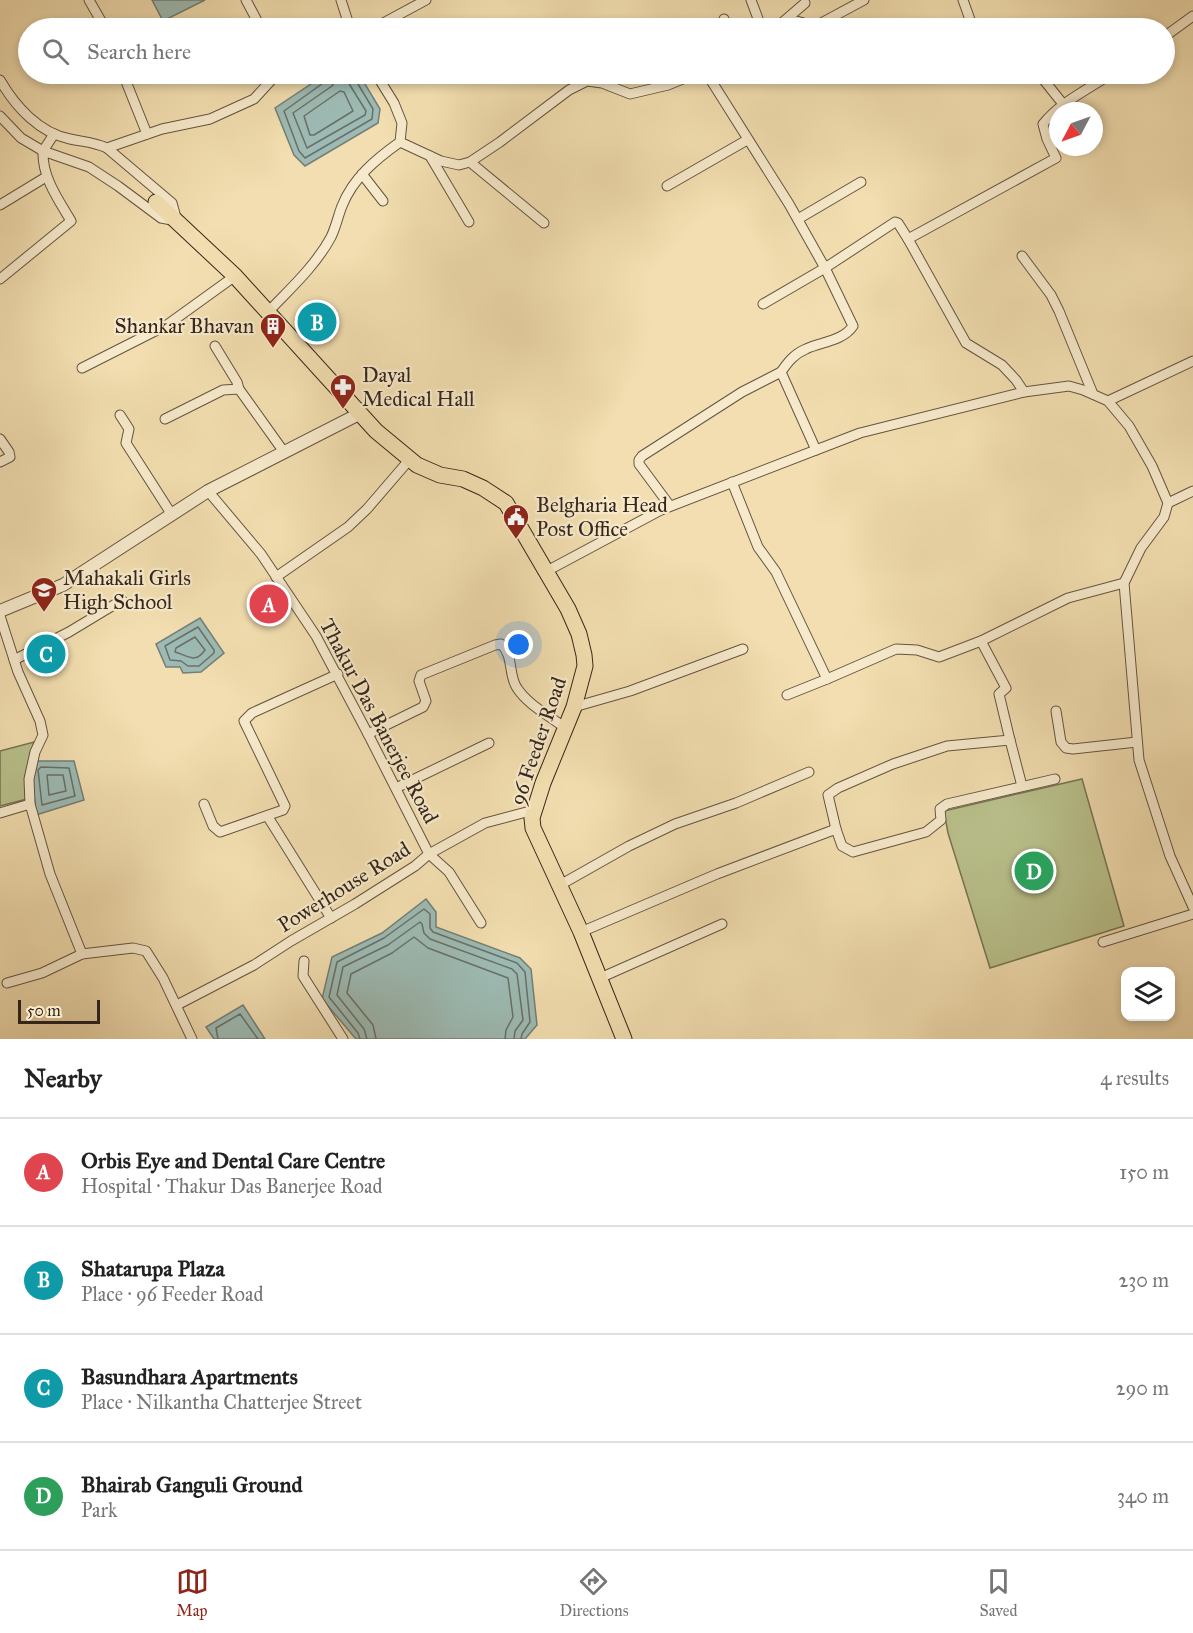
<!DOCTYPE html>
<meta charset="utf-8">
<style>
body{margin:0;font-family:"IM FELL Great Primer",serif;background:#f6f6f6;color:#222}
.controls{position:absolute;right:18px;bottom:18px;display:grid;overflow:hidden;border-radius:12px;box-shadow:0 3px 9px #0003}
.controls button{width:54px;height:54px;display:grid;place-items:center;padding:0;border:0;border-bottom:2px solid #e0e0e0;background:#fff;color:#222;font:30px sans-serif}
.compass{position:absolute;left:1049px;top:102px;width:54px;height:54px;border-radius:50%;background:#fff;box-shadow:0 3px 9px #0003;rotate:229deg}
.scale{position:absolute;left:18px;bottom:15px;width:82px;box-sizing:border-box;padding-left:6px;border:3px solid #35261b;border-top:0;font-size:16px;line-height:21px;white-space:nowrap;color:#35261b;-webkit-text-stroke:4px #f7eacc;paint-order:stroke}
.you{position:absolute;left:519px;top:645px;width:21px;height:21px;margin:-15px;border:4px solid #fff;border-radius:50%;background:#1a73e8;box-shadow:0 0 0 9px #1a73e833}
.badge{display:grid;place-items:center;width:39px;height:39px;border-radius:50%;background:#8f2418;color:#fff;font-size:20px;font-weight:700}
.pin{position:absolute;translate:-50% -50%;border:3px solid #fff;box-shadow:0 2px 6px #0006}
.list{margin:0;padding:0;list-style:none}
h2{display:flex;justify-content:space-between;align-items:center;height:78px;margin:0;padding:0 24px;font-size:26px}
h2 small{font-size:20px;font-weight:400;color:#767676}
.list li{display:grid;grid-template-columns:39px 1fr auto;gap:18px;align-items:center;box-sizing:border-box;height:108px;padding:0 24px;border-top:2px solid #e0e0e0}
.list b{display:block;font-size:22px;white-space:nowrap}
.list p{margin:0;font-size:20px;white-space:nowrap;color:#767676}
.list em{font-size:20px;font-style:normal;color:#767676}
.icon{flex:none;width:33px;height:33px;fill:none;stroke:currentColor;stroke-width:2;stroke-linecap:round;stroke-linejoin:round}
.map{position:relative;flex:none;width:1193px;height:1039px;overflow:hidden}
.search{position:absolute;background:#fff;box-shadow:0 3px 9px #0003;left:18px;right:18px;top:18px;height:66px;display:flex;align-items:center;gap:15px;box-sizing:border-box;padding:0 21px;border-radius:33px;color:#767676;font-size:22px}
.sheet{height:510px;background:#fff}
nav{display:flex;justify-content:space-around;align-items:center;box-sizing:border-box;height:84px;border-top:2px solid #e0e0e0;background:#fff;font-size:16px;color:#767676}
nav a{display:grid;justify-items:center;gap:3px}
nav .on{color:#8f2418}
.map>svg:first-child{display:block}
.green{fill:#b9c18c;stroke:#777454;stroke-width:1.5}
.water{fill:#9dbbb4;stroke:#737f77;stroke-width:1.5}
.lines{fill:none;stroke-linecap:round;stroke-linejoin:round}
.shore{stroke:#697068;stroke-width:1.5}
.minor-casing{stroke:#645440;stroke-width:11}
.tertiary-casing{stroke:#645440;stroke-width:14}
.primary-casing{stroke:#35261b;stroke-width:17}
.minor{stroke:#f7eacc;stroke-width:9}
.tertiary{stroke:#f7eacc;stroke-width:12}
.primary{stroke:#f2deb0;stroke-width:15}
.labels{text-anchor:middle;dominant-baseline:central;stroke-width:4.5;stroke-linejoin:round;paint-order:stroke}
.poi-label{font-size:21px;fill:#35261b;stroke:#f7eacc;text-anchor:start}
.street-label{font-size:21px;fill:#35261b;stroke:#f7eacc}
</style>
<div class="map">
<svg width="1193" height="1039" viewBox="0 0 1193 1039">
<rect width="100%" height="100%" fill="#f2deb0"/>
<filter id="stains"><feTurbulence type="fractalNoise" baseFrequency=".00333" numOctaves="4"/><feColorMatrix values="0 0 0 0 .2 0 0 0 0 .09 0 0 0 0 .02 0 0 0 .5 -.17"/></filter>
<radialGradient id="worn" r=".72"><stop offset=".6" stop-color="#630" stop-opacity="0"/><stop offset="1" stop-color="#630" stop-opacity=".3"/></radialGradient>
<g class="green">
<path d="M34,742L25,776L27,799L0,806V751Z"/>
<path d="M1082,779L1124,926L990,968L948,833L944,811Z"/>
</g>
<g class="water">
<path d="M152,0H205L163,21Z"/>
<path d="M326,74H359L380,109L378,123L305,166L294,155L275,108Z"/>
<path d="M200,618L224,653L201,672L183,673L180,667H166L156,644Z"/>
<path d="M31,761H74L84,800L36,815Z"/>
<path d="M426,899L436,912V927L520,958L531,969L537,1025L525,1039H356L322,999L332,957L382,933Z"/>
<path d="M243,1005L265,1039H214L206,1027Z"/>
</g>
<g class="lines">
<g class="shore">
<path d="M329,74L326,81L284,111L299,151L305,158L372,119L373,109L355,79L354,74"/>
<path d="M336,74V80L332,86L293,113L307,148L365,115L366,111L348,82L346,74"/>
<path d="M340,91L344,92L353,111L314,135H310L304,116Z"/>
<path d="M198,627L214,650V653L199,666H188L181,661L170,660L165,646Z"/>
<path d="M195,637L205,650C195,664 189,656 175,652L176,648Z"/>
<path d="M41,767L69,768L75,796L42,805L38,770Z"/>
<path d="M47,775H63L66,791L49,795Z"/>
<path d="M218,1039L216,1028L240,1014L258,1039"/>
<path d="M360,1039L358,1033L329,997L337,962L384,938L424,909L430,914V928L433,932L517,963L525,972L530,1022L522,1034L521,1039"/>
<path d="M367,1039L364,1029L337,995L343,967L388,945L420,922L422,924L424,933L430,939L512,969L517,974L523,1020L515,1031L514,1039"/>
<path d="M376,1039L373,1025L347,993L351,974L392,953L414,937L428,948L508,978L513,1017L506,1030L505,1039"/>
</g>
<g class="minor-casing">
<g id="minor">
<path d="M89,0L105,28"/>
<path d="M246,0L261,28"/>
<path d="M341,0L350,28"/>
<path d="M751,0L760,24L759,28"/>
<path d="M963,0L973,28"/>
<path d="M724,19L727,28"/>
<path d="M783,22L805,3"/>
<path d="M374,28L426,0"/>
<path d="M767,28C783,22 797,16 811,28"/>
<path d="M812,28L864,0"/>
<path d="M1164,37L1193,16"/>
<path d="M123,74L147,134"/>
<path d="M376,74L394,103L402,123L400,142"/>
<path d="M707,74L789,204L825,268L895,222L898,223L908,239L1056,158L1047,139L1043,124C1061,102 1087,90 1111,74"/>
<path d="M872,74L880,78L894,74"/>
<path d="M1039,74L1063,104"/>
<path d="M0,80C15,106 39,133 70,139C84,142 94,142 107,148L172,203L177,221L161,218L118,186L89,167L43,151C42,177 58,199 71,221L0,279"/>
<path d="M0,116L21,138L43,151L54,134"/>
<path d="M400,142L441,161L459,165L470,162L500,142L569,90L587,81L602,83L630,94L668,85L695,74"/>
<path d="M107,148L162,129L210,119L254,99L277,74"/>
<path d="M430,156L469,222"/>
<path d="M470,162L544,223"/>
<path d="M362,174L383,201"/>
<path d="M667,186L747,140"/>
<path d="M0,205L46,177"/>
<path d="M798,219L861,182"/>
<path d="M908,239L966,343L1002,365L1016,380L1024,392"/>
<path d="M1022,256L1051,295L1059,311L1093,394"/>
<path d="M763,304L825,268L853,326C843,341 821,342 806,349C794,354 788,362 781,372"/>
<path d="M269,311C291,288 316,265 331,237C336,227 338,216 342,206C353,178 376,159 400,142"/>
<path d="M215,346L237,382L239,389L284,452"/>
<path d="M82,368L167,325L235,276"/>
<path d="M1108,401L1193,361"/>
<path d="M120,415L129,429L126,443L172,515"/>
<path d="M165,419L223,390L239,389"/>
<path d="M0,439L9,452L10,457L0,462"/>
<path d="M732,482L758,547L776,572L827,679L896,649L917,650L939,657L981,641L1068,598L1124,583"/>
<path d="M208,491L261,554L316,636L368,734L429,854L449,872L481,923"/>
<path d="M1168,503L1193,491"/>
<path d="M670,506L639,464V460L642,456L742,392L781,372L816,450"/>
<path d="M545,572L661,510L860,433L1024,392L1069,386L1083,390L1108,401L1129,426L1152,466L1168,503L1164,517L1141,548L1124,583L1139,760L1170,856L1193,907"/>
<path d="M276,577L348,527L367,509L410,459"/>
<path d="M0,616L18,672L40,721L43,735L35,752L29,779L30,804L50,874L82,954"/>
<path d="M981,641L1006,688L999,694L1010,740"/>
<path d="M14,660L69,632L122,600"/>
<path d="M787,695L827,679"/>
<path d="M574,707L630,691L743,649"/>
<path d="M1056,711L1061,742L1066,748L1073,749L1137,742"/>
<path d="M368,734L423,707L426,701L419,681L421,675L495,645L501,644C514,656 508,675 517,688C528,705 550,716 565,728"/>
<path d="M396,788L489,743"/>
<path d="M204,804L213,826L220,832L283,810L285,806L244,721L252,713L338,674"/>
<path d="M0,813L30,804"/>
<path d="M268,817L331,918"/>
<path d="M836,829L828,795L838,788L893,764L947,746L1010,740L1022,786"/>
<path d="M560,885L629,846L675,824L736,803L809,772"/>
<path d="M581,932L717,874L836,829L842,846L853,852L926,832L941,820L940,809L947,804L1055,779"/>
<path d="M1103,942L1193,914"/>
<path d="M304,961L303,976L343,1039"/>
<path d="M600,978L722,924"/>
<path d="M7,983L42,973L82,954L133,948L146,951L163,978L192,1039"/>
<path d="M177,1005L254,965L291,941L355,904L415,866L429,854L485,823L534,810"/>
</g>
</g>
<g class="tertiary-casing">
<path id="tertiary" d="M0,611L63,585L208,491L359,414"/>
</g>
<g class="primary-casing">
<path id="primary" d="M156,202L235,276L376,431L417,465L440,475L463,479L483,488L506,503L568,609L579,634L584,655L585,666L574,707L543,783L532,818L533,828L581,932L624,1039"/>
</g>
<use href="#minor" class="minor"/>
<use href="#tertiary" class="tertiary"/>
<use href="#primary" class="primary"/>
</g>
<defs>
<g id="building-pin" transform="scale(1.35)"><path d="M0 17L-7.5 6A9.5 9.5 0 1 1 7.5 6Z" fill="#8f2418" stroke="#f7eacc"/><path d="M-4-6H4V6H1V3H-1V6H-4ZM-2.5-4.3h1.7v1.8h-1.7ZM.8-4.3h1.7v1.8H.8ZM-2.5-1h1.7V.8h-1.7ZM.8-1h1.7V.8H.8Z" fill="#fff"/></g>
<g id="pharmacy-pin" transform="scale(1.35)"><path d="M0 17L-7.5 6A9.5 9.5 0 1 1 7.5 6Z" fill="#8f2418" stroke="#f7eacc"/><path d="M-2-6h4v4h4v4h-4v4h-4v-4h-4v-4h4Z" fill="#fff"/></g>
<g id="civic-pin" transform="scale(1.35)"><path d="M0 17L-7.5 6A9.5 9.5 0 1 1 7.5 6Z" fill="#8f2418" stroke="#f7eacc"/><path d="M-.6-6.5H3V-4.5H.6V-3L4-1V1h2V6H-6V1h2V-1L-.6-3ZM-1.2 2.5V6h2.4V2.5Z" fill="#fff"/></g>
<g id="school-pin" transform="scale(1.35)"><path d="M0 17L-7.5 6A9.5 9.5 0 1 1 7.5 6Z" fill="#8f2418" stroke="#f7eacc"/><path d="M0-5L7-2L0 1L-7-2ZM-4 1L0 2.5L4 1V4Q0 6-4 4Z" fill="#fff"/></g>
</defs>
<g fill-rule="evenodd">
<use href="#building-pin" x="273" y="326"/>
<use href="#pharmacy-pin" x="343" y="387"/>
<use href="#civic-pin" x="516" y="517"/>
<use href="#school-pin" x="44" y="590"/>
</g>
<g class="labels">
<g class="poi-label">
<text x="254" y="326" text-anchor="end">Shankar Bhavan</text>
<text x="362" y="375">Dayal<tspan x="362" dy="24">Medical Hall</tspan></text>
<text x="536" y="505">Belgharia Head<tspan x="536" dy="24">Post Office</tspan></text>
<text x="63" y="578">Mahakali Girls<tspan x="63" dy="24">High School</tspan></text>
</g>
<g class="street-label">
<text transform="translate(379 721) rotate(62)">Thakur Das Banerjee Road</text>
<text transform="translate(538 741) rotate(-71)">96 Feeder Road</text>
<text transform="translate(344 887) rotate(-32)">Powerhouse Road</text>
</g>
</g>
<rect width="100%" height="100%" filter="url(#stains)"/>
<rect width="100%" height="100%" fill="url(#worn)"/>
</svg>
<div class="controls">
<button><svg class="icon" aria-label="layers" viewBox="0 0 24 24"><path d="M12 4l9 5-9 5-9-5zM3 14l9 5 9-5"/></svg></button>
</div>
<svg class="compass" viewBox="-18 -18 36 36"><path d="M0-13l5 13h-10z" fill="#e53935"/><path d="M0 13l5-13h-10z" fill="#767676"/></svg>
<div class="scale">50 m</div>
<div class="you"></div>
<div class="pin badge" style="left:269px;top:604px;background:#e0444e">A</div>
<div class="pin badge" style="left:317px;top:322px;background:#0f9aa8">B</div>
<div class="pin badge" style="left:46px;top:654px;background:#0f9aa8">C</div>
<div class="pin badge" style="left:1034px;top:871px;background:#2e9e5b">D</div>
<div class="search"><svg class="icon" aria-label="search" viewBox="0 0 24 24"><circle cx="10" cy="10" r="6"/><path d="M15 15l6 6"/></svg>Search here</div>
</div>
<section class="sheet">
<h2>Nearby<small>4 results</small></h2>
<ul class="list">
<li><span class="badge" style="background:#e0444e">A</span><div><b>Orbis Eye and Dental Care Centre</b><p>Hospital · Thakur Das Banerjee Road</p></div><em>150 m</em></li>
<li><span class="badge" style="background:#0f9aa8">B</span><div><b>Shatarupa Plaza</b><p>Place · 96 Feeder Road</p></div><em>230 m</em></li>
<li><span class="badge" style="background:#0f9aa8">C</span><div><b>Basundhara Apartments</b><p>Place · Nilkantha Chatterjee Street</p></div><em>290 m</em></li>
<li><span class="badge" style="background:#2e9e5b">D</span><div><b>Bhairab Ganguli Ground</b><p>Park</p></div><em>340 m</em></li>
</ul>
</section>
<nav>
<a class="on"><svg class="icon" aria-label="map" viewBox="0 0 24 24"><path d="M3 6l6-2 6 2 6-2v14l-6 2-6-2-6 2zM9 4v14M15 6v14"/></svg>Map</a>
<a><svg class="icon" aria-label="directions" viewBox="0 0 24 24"><path d="M12 3l9 9-9 9-9-9zM9 14v-3h6M13 9l2 2-2 2"/></svg>Directions</a>
<a><svg class="icon" aria-label="saved" viewBox="0 0 24 24"><path d="M7 4h10v16l-5-4-5 4z"/></svg>Saved</a>
</nav>
